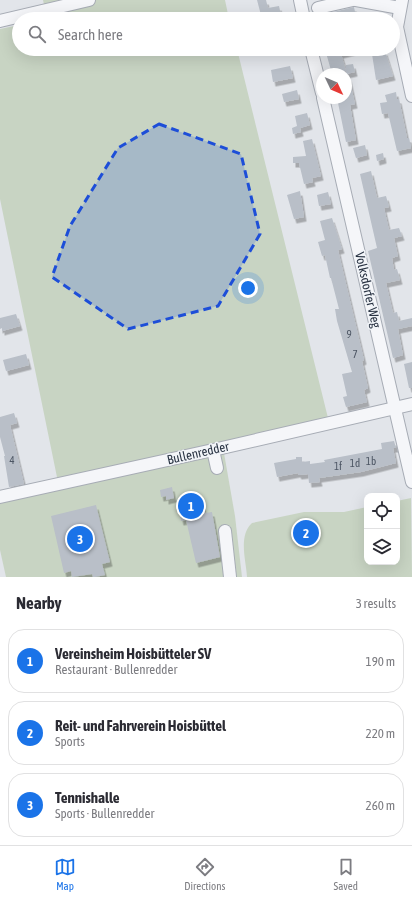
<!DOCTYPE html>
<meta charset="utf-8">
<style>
body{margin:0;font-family:"Asap Condensed",sans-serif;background:#f7f7f7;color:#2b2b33}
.controls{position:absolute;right:12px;bottom:12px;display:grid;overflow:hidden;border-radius:8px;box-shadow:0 4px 16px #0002}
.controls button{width:36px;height:36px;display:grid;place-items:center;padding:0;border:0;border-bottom:1px solid #e1e1e2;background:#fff;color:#2b2b33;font:20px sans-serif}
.compass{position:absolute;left:316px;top:68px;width:36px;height:36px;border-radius:50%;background:#fff;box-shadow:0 4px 16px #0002;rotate:134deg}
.you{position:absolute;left:248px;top:288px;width:14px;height:14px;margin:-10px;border:3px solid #fff;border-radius:50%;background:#1a73e8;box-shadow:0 0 0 6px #1a73e833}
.badge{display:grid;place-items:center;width:26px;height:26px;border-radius:50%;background:#1a73e8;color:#fff;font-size:13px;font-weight:700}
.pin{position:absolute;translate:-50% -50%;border:2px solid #fff;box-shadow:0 1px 4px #0006}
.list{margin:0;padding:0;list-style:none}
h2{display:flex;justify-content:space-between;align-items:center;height:52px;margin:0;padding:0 16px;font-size:17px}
h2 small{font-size:13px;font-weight:400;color:#7c7c81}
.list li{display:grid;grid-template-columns:26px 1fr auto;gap:12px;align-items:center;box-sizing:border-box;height:64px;margin:0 8px 8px;padding:0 8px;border:1px solid #e1e1e2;border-radius:16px}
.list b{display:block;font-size:15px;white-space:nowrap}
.list p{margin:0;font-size:13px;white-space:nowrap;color:#7c7c81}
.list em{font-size:13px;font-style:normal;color:#7c7c81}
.icon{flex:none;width:22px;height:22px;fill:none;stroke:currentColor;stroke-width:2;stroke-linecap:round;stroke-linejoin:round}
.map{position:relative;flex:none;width:412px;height:577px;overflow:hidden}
.search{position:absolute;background:#fff;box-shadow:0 4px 16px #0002;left:12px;right:12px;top:12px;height:44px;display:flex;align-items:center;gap:10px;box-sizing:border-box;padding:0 14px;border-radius:22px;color:#7c7c81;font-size:15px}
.sheet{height:268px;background:#fff}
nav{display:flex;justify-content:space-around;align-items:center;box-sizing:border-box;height:56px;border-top:1px solid #e1e1e2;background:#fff;font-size:11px;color:#7c7c81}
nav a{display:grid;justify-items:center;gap:2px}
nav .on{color:#1a73e8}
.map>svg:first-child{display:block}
.green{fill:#c8d4c3}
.building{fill:#b9bfc8;filter:url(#shadow)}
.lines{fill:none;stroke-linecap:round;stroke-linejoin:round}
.minor-casing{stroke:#a7acb5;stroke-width:14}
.minor{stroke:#f5f6f9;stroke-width:12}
.marked{fill:#1d4ed8;fill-opacity:0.2;stroke:#1d4ed8;stroke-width:3;stroke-dasharray:8 5;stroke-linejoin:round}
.labels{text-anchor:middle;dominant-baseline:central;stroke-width:3;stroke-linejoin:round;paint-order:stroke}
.number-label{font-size:11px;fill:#4d5664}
.street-label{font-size:13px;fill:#293343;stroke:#f1f4f8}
</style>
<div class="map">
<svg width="412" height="577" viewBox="0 0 412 577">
<defs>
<filter id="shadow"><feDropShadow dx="2.5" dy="4.5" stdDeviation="0" flood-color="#0004"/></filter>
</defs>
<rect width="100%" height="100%" fill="#e2e5ea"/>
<g class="green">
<path d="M43,0H225L229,19H42L47,18Z"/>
<path d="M19,25V49H237L328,418L58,482L0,199V29Z"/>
<path d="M224,453L235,516L242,577H6L0,550V504L8,500Z"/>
<path d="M411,498L412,577H247C246,560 238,536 252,523L304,512H344L367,507V562H397V501Z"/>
</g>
<g class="building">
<path d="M257,0H266L268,8L279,6L281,15L269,18V19H262Z"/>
<path d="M354,7L355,12L322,19L321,15Z"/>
<path d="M325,49H352L353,51L341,54L346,71L332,74Z"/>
<path d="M385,51L393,76L376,80L372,54Z"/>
<path d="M353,64L355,72L346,74V65Z"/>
<path d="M290,66L293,78L273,82L271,70Z"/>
<path d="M349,77L355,104L350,105L356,140L346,142L337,98H346V78Z"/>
<path d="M297,90L299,99L284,102L282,94Z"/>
<path d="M396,92L397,99H399L407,138H409L411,148L397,151L388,113L382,114L380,103L387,102L385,95Z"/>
<path d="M307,113L310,125L300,128L301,132L293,134L292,128L297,126L295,116Z"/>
<path d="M312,139L321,176L312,178L313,182L304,184L299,163H293V157L306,156L303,141Z"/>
<path d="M365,145L367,155L356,158L353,148Z"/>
<path d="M383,153L384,159L377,161L376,155Z"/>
<path d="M371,171L377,198L386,196L389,207L384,208L389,230L399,228L402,236L394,238L398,256L392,258L394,270L397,269L400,280L386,283L393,313L397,312L399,321L412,318V326L398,329L403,355L393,358L368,251L377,248L360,174Z"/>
<path d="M300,191L304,217L294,219L287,195Z"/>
<path d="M328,192L331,204L319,206L317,195Z"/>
<path d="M332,218L342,249L338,250L364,360L362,361L368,388L364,390L367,402L346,407L343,397L347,396L342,374L352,372L337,321L335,309H339L331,278H330L325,255L322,256L318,242L325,240L320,221Z"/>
<path d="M16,314L20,326L2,331V328L0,329V318Z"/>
<path d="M26,354L29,365L6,371L3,360Z"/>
<path d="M412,362V388H409L404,364Z"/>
<path d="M14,413L17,423L10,425L24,484L9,487L4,456H5L0,437V417Z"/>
<path d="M394,441L396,448H393L396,463L361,472L319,478L320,482L309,483L308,474L299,475L298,473L277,477L274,463L296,459V457H302V462L310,461V464L325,462L324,460L382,449L381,443Z"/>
<path d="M172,487L174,498L166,500V496L161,497L160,490Z"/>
<path d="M200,496L205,513L212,512L220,557L196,563L186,520L181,521L178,501Z"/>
<path d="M96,505L110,562L102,564L105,575L95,577H93L92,574L72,577L71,571L64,573L51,516Z"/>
</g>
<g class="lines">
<g class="minor-casing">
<g id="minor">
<path d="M300,0L304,19"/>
<path d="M356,0L400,8"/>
<path d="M402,0L397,27L412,96"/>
<path d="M318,8L353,0"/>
<path d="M0,21L89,0"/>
<path d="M311,49L322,93"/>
<path d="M323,98L412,482"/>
<path d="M213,450L217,468"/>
<path d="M0,497L213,450L412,404"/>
<path d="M225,531L230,577"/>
</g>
</g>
<use href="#minor" class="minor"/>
</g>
<path class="marked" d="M159,124L241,154L260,234L218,306L128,329L52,277L70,226L118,148Z"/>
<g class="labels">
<g class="number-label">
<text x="349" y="334">9</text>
<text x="355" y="354">7</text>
<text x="12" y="460">4</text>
<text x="371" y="461">1b</text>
<text x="355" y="463">1d</text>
<text x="338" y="466">1f</text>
</g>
<g class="street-label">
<text transform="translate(368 290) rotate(77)">Volksdorfer Weg</text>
<text transform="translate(198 453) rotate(-13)">Bullenredder</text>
</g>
</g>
</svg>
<div class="controls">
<button><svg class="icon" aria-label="locate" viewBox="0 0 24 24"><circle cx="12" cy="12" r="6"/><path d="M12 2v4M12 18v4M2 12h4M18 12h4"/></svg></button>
<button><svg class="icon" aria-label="layers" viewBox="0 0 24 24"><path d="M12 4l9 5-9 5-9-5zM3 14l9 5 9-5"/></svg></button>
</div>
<svg class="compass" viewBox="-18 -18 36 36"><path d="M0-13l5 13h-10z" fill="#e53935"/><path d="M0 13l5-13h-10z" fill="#7c7c81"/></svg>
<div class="you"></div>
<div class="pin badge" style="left:191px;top:506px">1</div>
<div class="pin badge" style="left:306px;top:533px">2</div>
<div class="pin badge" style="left:80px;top:539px">3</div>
<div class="search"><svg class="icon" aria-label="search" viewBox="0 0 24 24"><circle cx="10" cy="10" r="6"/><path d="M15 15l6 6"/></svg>Search here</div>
</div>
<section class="sheet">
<h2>Nearby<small>3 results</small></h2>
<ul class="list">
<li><span class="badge">1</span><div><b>Vereinsheim Hoisbütteler SV</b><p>Restaurant · Bullenredder</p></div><em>190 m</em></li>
<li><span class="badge">2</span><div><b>Reit- und Fahrverein Hoisbüttel</b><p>Sports</p></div><em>220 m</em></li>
<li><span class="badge">3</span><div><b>Tennishalle</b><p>Sports · Bullenredder</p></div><em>260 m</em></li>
</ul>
</section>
<nav>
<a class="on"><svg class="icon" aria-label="map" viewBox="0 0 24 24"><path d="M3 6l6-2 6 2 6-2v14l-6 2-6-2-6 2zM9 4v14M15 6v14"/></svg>Map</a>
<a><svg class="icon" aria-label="directions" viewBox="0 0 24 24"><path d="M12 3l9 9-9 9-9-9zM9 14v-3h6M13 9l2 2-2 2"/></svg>Directions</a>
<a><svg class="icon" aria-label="saved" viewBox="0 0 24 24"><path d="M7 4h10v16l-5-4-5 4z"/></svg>Saved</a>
</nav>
